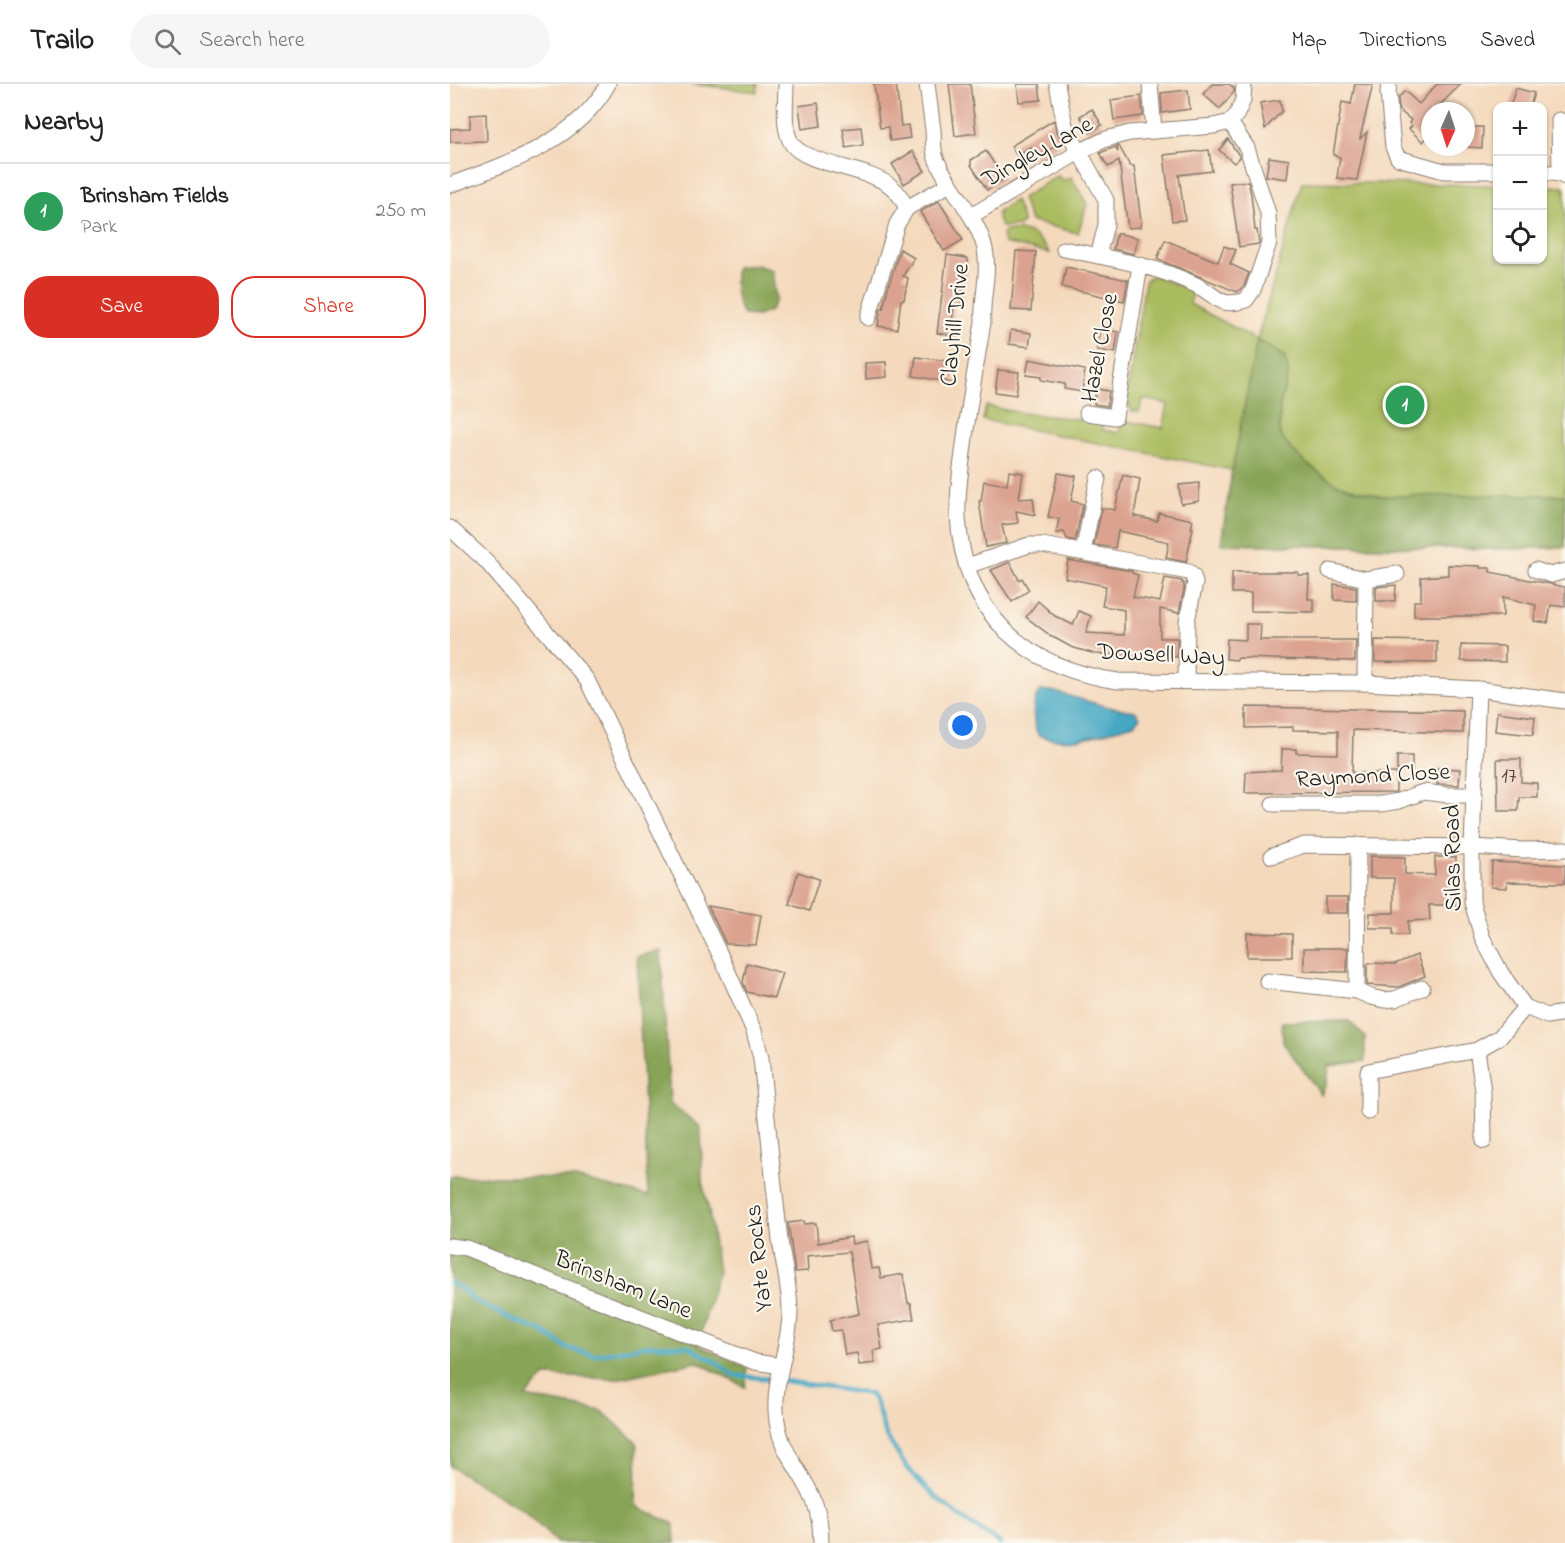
<!DOCTYPE html>
<meta charset="utf-8">
<style>
body{margin:0;font-family:"Indie Flower",sans-serif;background:#f6f6f6;color:#222}
.controls{position:absolute;right:18px;top:18px;display:grid;overflow:hidden;border-radius:12px;box-shadow:0 2px 4px #0004}
.controls button{width:54px;height:54px;display:grid;place-items:center;padding:0;border:0;border-bottom:2px solid #e0e0e0;background:#fff;color:#222;font:30px sans-serif}
.compass{position:absolute;left:971px;top:18px;width:54px;height:54px;border-radius:50%;background:#fff;box-shadow:0 2px 4px #0004;rotate:183deg}
.you{position:absolute;left:513px;top:642px;width:21px;height:21px;margin:-15px;border:4px solid #fff;border-radius:50%;background:#1a73e8;box-shadow:0 0 0 9px #1a73e833}
.badge{display:grid;place-items:center;width:39px;height:39px;border-radius:50%;background:#d93025;color:#fff;font-size:20px;font-weight:700}
.pin{position:absolute;translate:-50% -50%;border:3px solid #fff;box-shadow:0 2px 6px #0006}
.list{margin:0;padding:0;list-style:none}
h2{display:flex;justify-content:space-between;align-items:center;height:78px;margin:0;padding:0 24px;font-size:26px}
h2 small{font-size:20px;font-weight:400;color:#767676}
.list li{display:grid;grid-template-columns:39px 1fr auto;gap:18px;align-items:center;box-sizing:border-box;height:96px;padding:0 24px;border-top:2px solid #e0e0e0}
.list b{display:block;font-size:22px;white-space:nowrap}
.list p{margin:0;font-size:20px;white-space:nowrap;color:#767676}
.list em{font-size:20px;font-style:normal;color:#767676}
.actions{display:flex;gap:12px;padding:18px 24px}
.actions a{flex:1;padding:14px 0;border:2px solid #d93025;border-radius:24px;text-align:center;font-size:21px;color:#d93025}
.actions .main{background:#d93025;color:#fff}
.icon{flex:none;width:33px;height:33px;fill:none;stroke:currentColor;stroke-width:2;stroke-linecap:round;stroke-linejoin:round}
.map{position:relative;flex:none;width:1115px;height:1459px;overflow:hidden}
header{display:flex;align-items:center;gap:36px;box-sizing:border-box;height:84px;padding:0 30px;background:#fff;border-bottom:2px solid #e0e0e0}
header strong{font-size:28px}
nav{display:flex;gap:33px;margin-inline-start:auto;font-size:21px}
.search{width:420px;height:54px;background:#f6f6f6;display:flex;align-items:center;gap:15px;box-sizing:border-box;padding:0 21px;border-radius:33px;color:#767676;font-size:22px}
main{display:flex}
aside{flex:1;background:#fff}
.map>svg:first-child{display:block}
.green{fill:#abbc60;stroke:#646c3e;stroke-width:1.5}
.forest{fill:#88a456;stroke:#526039;stroke-width:1.5}
.water{fill:#44a8c4;stroke:#306270;stroke-width:1.5}
.lines{fill:none;stroke-linecap:round;stroke-linejoin:round}
.stream{stroke:#44a8c4;stroke-width:4.5}
.building{fill:#dba28f}
.minor-casing{stroke:#887a6c;stroke-width:17}
.minor{stroke:#fff;stroke-width:15}
.labels{text-anchor:middle;dominant-baseline:central;stroke-width:4.5;stroke-linejoin:round;paint-order:stroke}
.number-label{font-size:21px;fill:#4c3e39}
.street-label{font-size:24px;fill:#1c1c1c;stroke:#fbf7ec}
</style>
<header>
<strong>Trailo</strong>
<div class="search"><svg class="icon" aria-label="search" viewBox="0 0 24 24"><circle cx="10" cy="10" r="6"/><path d="M15 15l6 6"/></svg>Search here</div>
<nav><a>Map</a><a>Directions</a><a>Saved</a></nav>
</header>
<main>
<aside>
<h2>Nearby<small></small></h2>
<ul class="list">
<li><span class="badge" style="background:#2e9e5b">1</span><div><b>Brinsham Fields</b><p>Park</p></div><em>250 m</em></li>
</ul>
<div class="actions"><a class="main">Save</a><a>Share</a></div>
</aside>
<div class="map">
<svg width="1115" height="1459" viewBox="0 0 1115 1459">
<rect width="100%" height="100%" fill="#fbf7ec"/>
<filter id="ink" filterUnits="userSpaceOnUse"><feTurbulence type="fractalNoise" baseFrequency=".0167" numOctaves="2"/><feDisplacementMap in="SourceGraphic" scale="12" xChannelSelector="R" yChannelSelector="G"/><feConvolveMatrix kernelMatrix="1 2 1 2 8 2 1 2 1" color-interpolation-filters="sRGB"/></filter>
<filter id="wash" filterUnits="userSpaceOnUse"><feTurbulence type="fractalNoise" baseFrequency=".008" numOctaves="4" result="noise"/><feDisplacementMap in="SourceGraphic" scale="24" xChannelSelector="R" yChannelSelector="G"/><feGaussianBlur stdDeviation="1.35" result="paint"/><feColorMatrix in="noise" values="0 0 0 0 0 0 0 0 0 0 0 0 0 0 0 0 0 1.4 0 .05"/><feComposite in="paint" operator="in"/></filter>
<g filter="url(#wash)">
<rect width="100%" height="100%" fill="#f4d9bc"/>
<g class="green">
<path d="M242,0H308L307,8Z"/>
<path d="M608,91L612,97L621,93L637,120L628,149L580,137L572,114Z"/>
<path d="M852,98L1047,101L1048,176H1092L1093,102L1115,103V463L1051,465L771,460L782,386L533,336L536,322L571,329L646,337L651,339L653,346L668,349L672,341L677,337L713,344L718,320L693,315L689,328L682,327L676,315L695,198L699,193L705,192L742,207L740,220L807,256Z"/>
<path d="M565,116L573,138L569,142L551,143L547,131L549,127Z"/>
<path d="M555,147C581,146 584,148 600,169L554,159L552,150Z"/>
</g>
<g class="forest">
<path d="M306,181L322,186L326,215L320,227L308,232L293,231C285,214 283,201 286,183Z"/>
<path d="M807,256L834,272L839,288L830,320V351L840,364L858,381L887,400L930,412L1115,411V463L1051,465L771,460L782,387Z"/>
<path d="M211,867L220,1019L251,1043L252,1097L259,1127L268,1188L248,1261L297,1284L295,1303L247,1278L166,1295L95,1292L75,1313L152,1327L187,1359L186,1422L224,1440L225,1459H107L75,1428L0,1382V1092L125,1094L198,1112L187,872Z"/>
<path d="M899,937L915,953V977L879,982L877,999L871,1011L833,958L832,938Z"/>
</g>
<path class="water" d="M590,607H602L658,623L685,627L690,633L684,640C650,649 622,663 588,651C582,637 581,619 590,607Z"/>
<g class="lines">
<path class="stream" d="M0,1199L6,1201L25,1217L66,1237L91,1247L117,1264L144,1271L200,1261L237,1262L266,1278L283,1291L329,1296L420,1310C430,1322 429,1335 435,1348C437,1354 441,1359 444,1364C468,1405 511,1435 550,1459"/>
</g>
<g id="blocks">
<g class="building">
<path d="M424,0H446L451,42L458,41L460,54L440,57L438,43L430,44Z"/>
<path d="M499,0H520L526,49L505,52Z"/>
<path d="M567,0H589L591,16L569,18Z"/>
<path d="M762,0H779L784,4V8L770,25L753,10Z"/>
<path d="M905,0H923L910,54V55L917,48L907,96L887,94L890,73L883,71L892,18L901,20Z"/>
<path d="M987,0H1011L984,27H980V50L973,58L959,45L962,42L959,39L961,36L949,26L948,14L955,7L969,20Z"/>
<path d="M1066,4L1084,9L1080,22H1060Z"/>
<path d="M738,6L740,25L712,29L711,9Z"/>
<path d="M691,12L693,32L664,36L661,16Z"/>
<path d="M830,16L832,27L815,45L810,19Z"/>
<path d="M368,19L371,42L352,45L349,22Z"/>
<path d="M642,25L652,41L640,49L630,32Z"/>
<path d="M36,30L37,57L0,58V45L20,44V31Z"/>
<path d="M604,36L606,46L613,58L587,73L581,64L567,72L561,62Z"/>
<path d="M411,43L413,61L396,64L393,45Z"/>
<path d="M1016,43H1033L1032,64L1016,63Z"/>
<path d="M778,55L790,73L784,79L769,66Z"/>
<path d="M667,62H669L680,82H684L691,138L690,143L678,144L669,77L658,83L650,69L665,63L668,68Z"/>
<path d="M759,66L762,87L729,91L735,136L722,137L714,71Z"/>
<path d="M463,67L475,87L454,100L442,80Z"/>
<path d="M536,67L554,95L537,106L521,81V76Z"/>
<path d="M819,73L839,76L837,95L816,92Z"/>
<path d="M798,97L801,110L805,146H807L809,159L808,160L789,163L780,99Z"/>
<path d="M489,117L513,156L494,167L470,128Z"/>
<path d="M667,149L688,154L684,170L663,165Z"/>
<path d="M715,156L768,178L774,162L786,166L780,180L799,189L794,202L787,208L707,175Z"/>
<path d="M450,165L464,174L453,192L458,194L454,216H451L447,245L428,242L430,228L431,225H433L437,207Z"/>
<path d="M566,167L586,168L581,227L561,226Z"/>
<path d="M497,171L517,174L518,177L511,221H504L502,238L511,239L509,253L487,249Z"/>
<path d="M616,183L678,196L674,217L612,203Z"/>
<path d="M650,245L668,248L665,269L647,266Z"/>
<path d="M561,246L581,249L579,263L559,260Z"/>
<path d="M466,273L507,278L503,299L463,292Z"/>
<path d="M579,275L635,286L632,308L614,305L615,300L591,296V293L576,291Z"/>
<path d="M436,278L437,293L416,295L415,279Z"/>
<path d="M548,286L569,288L566,311L545,308Z"/>
<path d="M646,305L659,307L657,322L644,320Z"/>
<path d="M559,387L573,389L569,415L583,414L585,431L566,427L568,439L552,441L556,459L536,463L529,417H531L534,397L557,401Z"/>
<path d="M608,389L626,392L621,417L633,420L625,457L617,455L614,448L606,449L609,435L598,433Z"/>
<path d="M673,391L690,395L684,432L707,437L709,429L743,436L741,444H743L736,478L716,474L719,458L668,447L665,464L644,461L652,424L665,426Z"/>
<path d="M749,399V417L731,420L729,401Z"/>
<path d="M618,476L682,487V489L688,491L683,513L710,518L715,494L732,497V499H734V506L729,529L710,525V554H727V573L645,570L621,563L601,552L576,533L588,517L605,532L623,541L629,527L641,532L636,549L674,551V526L652,522L656,502L615,494Z"/>
<path d="M560,478L569,496L572,494L579,506L562,518L541,486Z"/>
<path d="M998,481L1030,482V484H1040V488L1115,503V523L1101,521L1098,539L1084,537L1086,521L1053,513V532H964V517H971V493L998,491Z"/>
<path d="M782,488H848V491H859L858,515H864V528L801,527V509H782Z"/>
<path d="M884,500L906,503V517L884,516Z"/>
<path d="M946,501L945,517H926V503Z"/>
<path d="M796,540H811L810,556H906L905,577L787,574V576L776,575L777,555L796,556Z"/>
<path d="M925,556L987,557V579L925,578Z"/>
<path d="M1011,561L1055,562V578L1011,577Z"/>
<path d="M796,623L1013,627V649L903,646L902,689H946V708L795,709L796,688L831,686L832,665H846V669L888,670V647L843,646V643L796,644Z"/>
<path d="M1047,628L1085,633L1083,651L1045,647Z"/>
<path d="M947,672H962V687L947,686Z"/>
<path d="M1047,675H1071V698L1087,699V713H1069L1068,727H1048Z"/>
<path d="M987,684L1010,685L1009,701L987,700Z"/>
<path d="M920,772L955,773V790L985,791V773H1006L1005,821H979L980,836L958,837V851H943V844H919L920,829H944V794H920Z"/>
<path d="M1042,778L1115,781V799L1057,798V804L1041,803Z"/>
<path d="M348,788L369,795L359,827L339,820Z"/>
<rect x="875" y="813" width="23" height="16"/>
<path d="M258,822L311,831L306,861L276,860Z"/>
<path d="M797,849L842,850V873H797Z"/>
<path d="M854,864H898L897,888L854,887Z"/>
<path d="M967,871L975,892L949,903L917,901V881L919,879L945,880Z"/>
<path d="M297,879L332,889L324,914L297,908L293,898Z"/>
<path d="M354,1137V1140L366,1139L368,1159L401,1153L402,1160L417,1157L421,1185L429,1184L431,1194L453,1190L458,1219H461L464,1235L428,1241L432,1265L423,1267L425,1279L409,1281L407,1269L395,1271L391,1246L382,1247L380,1236L409,1230L399,1168L357,1172L358,1187L345,1188L338,1139Z"/>
</g>
</g>
</g>
<g filter="url(#ink)">
<use href="#blocks" fill-opacity="0" stroke="#887a6c" stroke-width="1.5"/>
<g class="lines">
<g class="minor-casing">
<g id="minor">
<path d="M336,0C336,17 332,45 342,60C357,82 422,83 444,105C450,110 453,118 457,124"/>
<path d="M477,0C479,15 481,30 483,46C484,57 482,66 487,77C501,107 527,132 535,165C540,190 531,214 533,238C526,282 518,326 513,369C510,390 507,412 508,433C514,530 575,584 668,597L915,599L1028,605L1115,617"/>
<path d="M607,0L615,42L656,116V141L648,172"/>
<path d="M700,0L704,46"/>
<path d="M939,0L938,8L943,63L948,74L994,87H1048"/>
<path d="M1109,36L1110,90"/>
<path d="M1092,88L1110,90L1115,93"/>
<path d="M0,101C57,80 127,57 158,0"/>
<path d="M521,132L629,68L656,55L680,49L764,42L780,38L787,30L793,16L794,0"/>
<path d="M614,165C658,174 705,181 746,201C767,211 769,225 796,216L803,206L819,159L818,129L797,64L780,38"/>
<path d="M418,234L447,140L457,124L500,100"/>
<path d="M637,329L665,333L690,182"/>
<path d="M0,444L36,477L137,596L273,877L304,947L311,974C317,1034 323,1095 330,1156C333,1179 340,1204 340,1228C340,1261 324,1294 326,1327C328,1363 344,1377 359,1406C368,1422 371,1441 371,1459"/>
<path d="M633,468L648,394"/>
<path d="M517,482L579,461H592L739,488L743,492L745,499L737,537L736,597"/>
<path d="M1086,486L1101,491L1115,487"/>
<path d="M880,487L916,495L947,490"/>
<path d="M915,599L916,495"/>
<path d="M1028,605L1022,763V818L1032,853L1051,889L1075,923L1097,932L1115,929"/>
<path d="M823,720H931L949,717L973,708L999,711H1025"/>
<path d="M822,772L854,761L1022,763L1073,766L1115,765"/>
<path d="M817,897L907,907L921,913L934,916L945,915L972,904"/>
<path d="M907,907L908,761"/>
<path d="M1027,966L1033,1007L1034,1057"/>
<path d="M918,1028V987L1027,966L1050,953L1075,923"/>
<path d="M0,1162L16,1164L305,1278L331,1282"/>
</g>
</g>
<use href="#minor" class="minor"/>
</g>
</g>
<g class="labels">
<g class="number-label">
<text x="1059" y="693">17</text>
</g>
<g class="street-label">
<text transform="translate(588 69) rotate(-29)">Dingley Lane</text>
<text transform="translate(506 241) rotate(-84)">Clayhill Drive</text>
<text transform="translate(651 264) rotate(-79)">Hazel Close</text>
<text transform="translate(711 572) rotate(3)">Dowsell Way</text>
<text transform="translate(923 693) rotate(-3)">Raymond Close</text>
<text transform="translate(1004 774) rotate(-91)">Silas Road</text>
<text transform="translate(310 1174) rotate(-96)">Yate Rocks</text>
<text transform="translate(173 1202) rotate(22)">Brinsham Lane</text>
</g>
</g>
</svg>
<div class="controls">
<button>+</button>
<button>−</button>
<button><svg class="icon" aria-label="locate" viewBox="0 0 24 24"><circle cx="12" cy="12" r="6"/><path d="M12 2v4M12 18v4M2 12h4M18 12h4"/></svg></button>
</div>
<svg class="compass" viewBox="-18 -18 36 36"><path d="M0-13l5 13h-10z" fill="#e53935"/><path d="M0 13l5-13h-10z" fill="#767676"/></svg>
<div class="you"></div>
<div class="pin badge" style="left:955px;top:321px;background:#2e9e5b">1</div>
</div>
</main>
